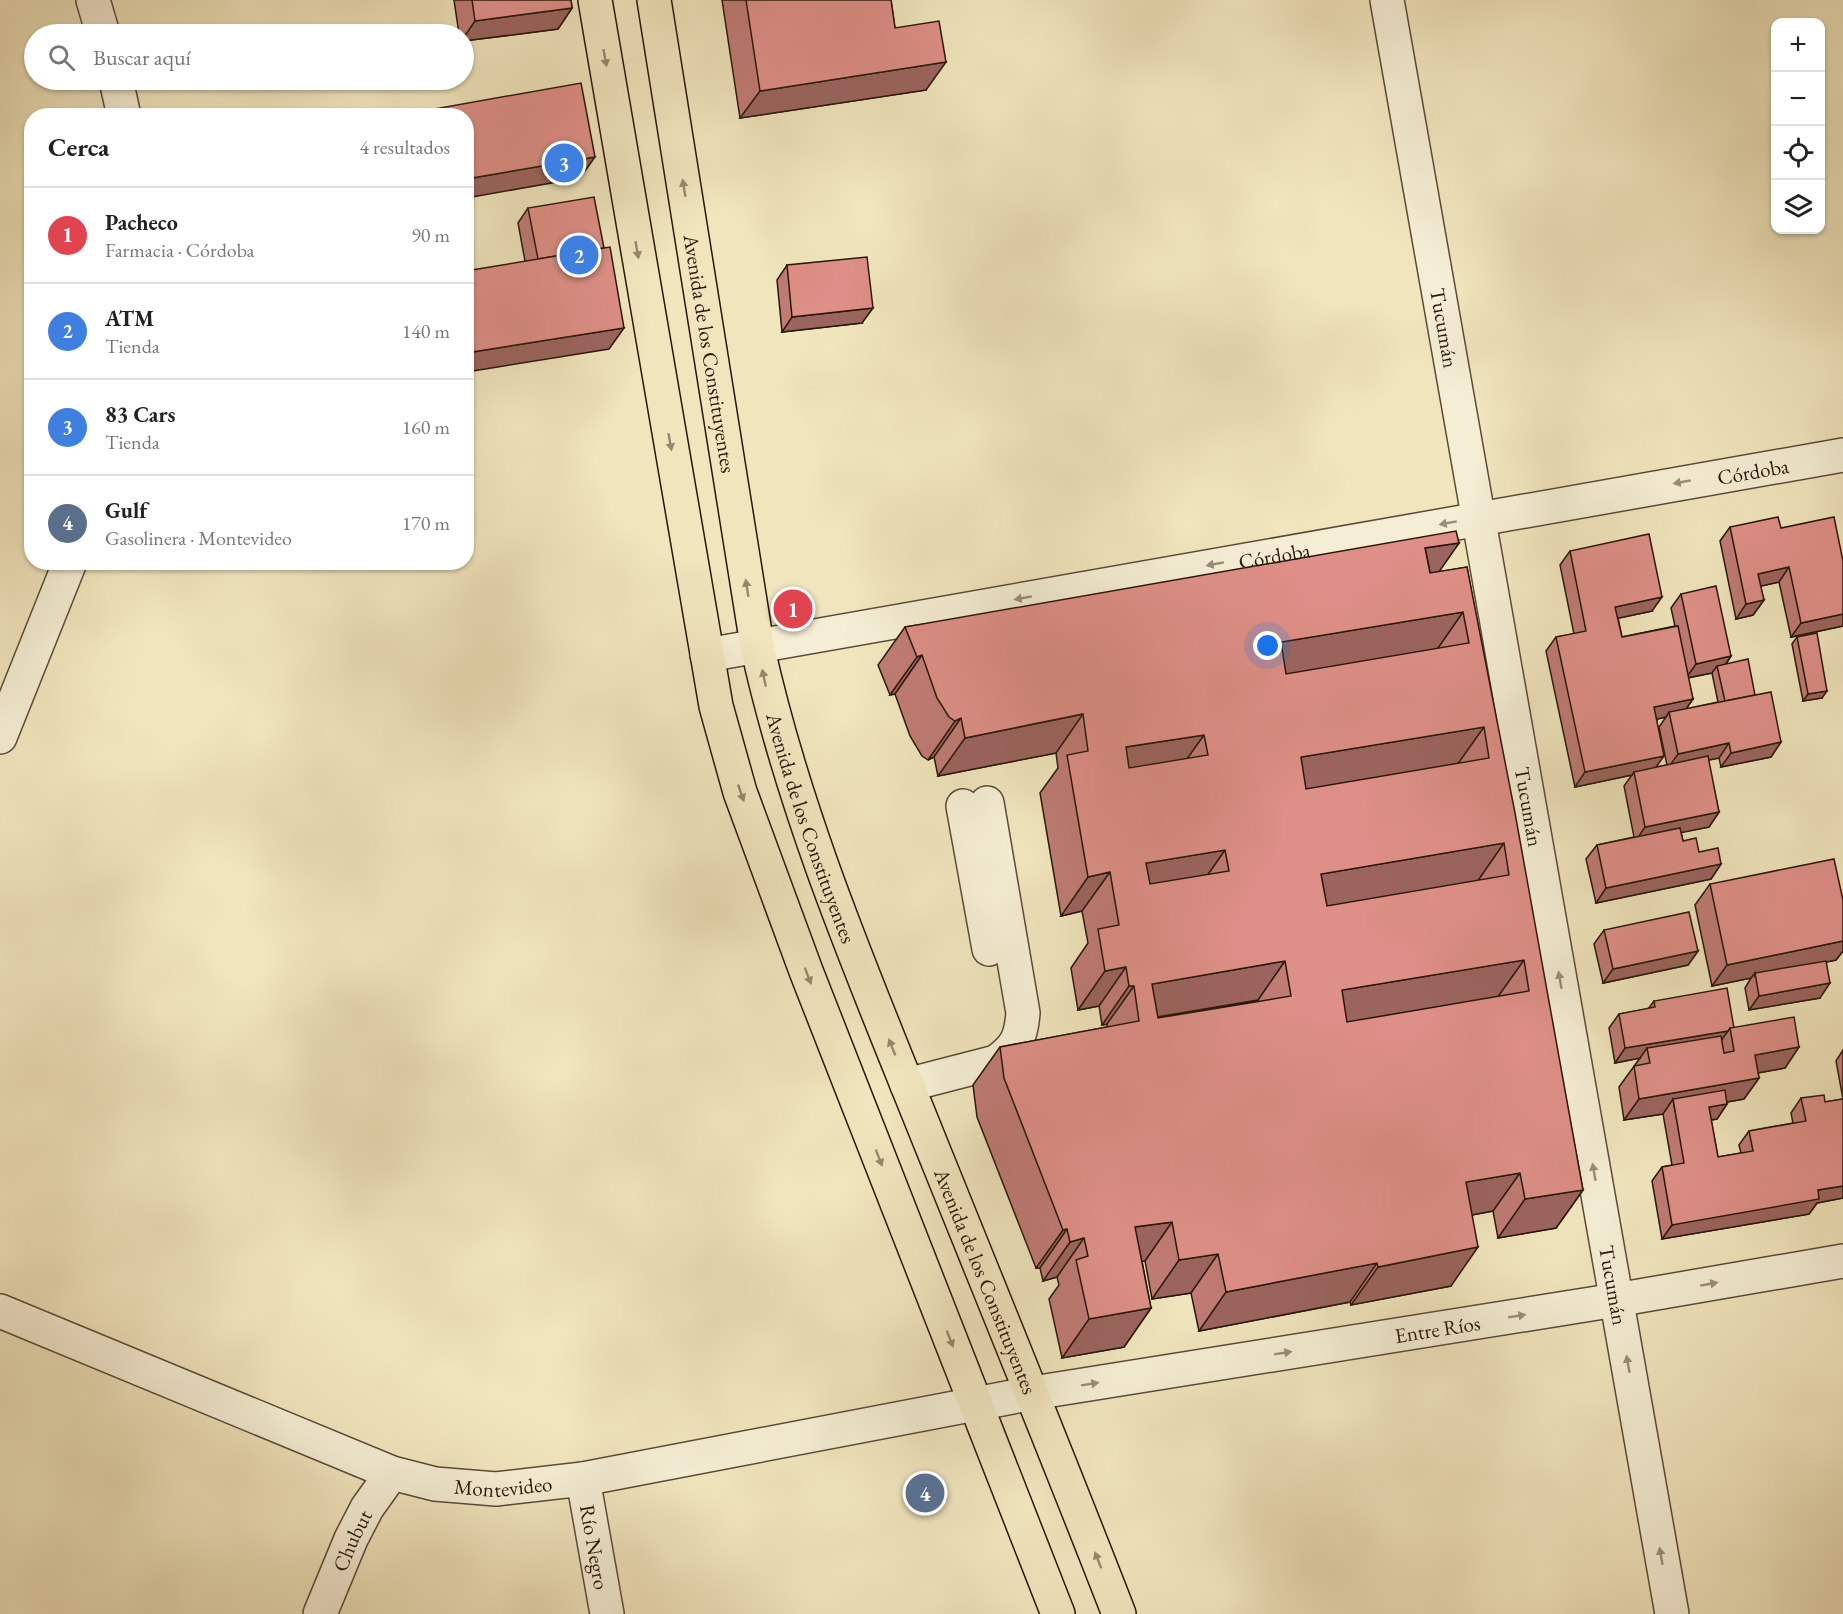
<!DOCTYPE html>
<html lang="es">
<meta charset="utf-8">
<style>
body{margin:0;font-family:"EB Garamond",serif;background:#f2f2f2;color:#222}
.controls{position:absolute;right:18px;top:18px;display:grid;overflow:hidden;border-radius:12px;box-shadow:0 2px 4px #0004}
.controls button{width:54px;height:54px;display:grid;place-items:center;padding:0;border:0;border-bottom:2px solid #e0e0e0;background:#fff;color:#222;font:30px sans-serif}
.you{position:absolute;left:1268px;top:646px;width:21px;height:21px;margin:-15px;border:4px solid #fff;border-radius:50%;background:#1a73e8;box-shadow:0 0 0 9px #1a73e833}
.badge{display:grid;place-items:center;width:39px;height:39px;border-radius:50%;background:#db2777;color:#fff;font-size:20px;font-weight:700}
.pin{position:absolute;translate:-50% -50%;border:3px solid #fff;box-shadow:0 2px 6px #0006}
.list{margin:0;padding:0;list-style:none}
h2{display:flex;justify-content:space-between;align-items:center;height:78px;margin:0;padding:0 24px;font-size:26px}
h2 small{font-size:20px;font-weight:400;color:#767676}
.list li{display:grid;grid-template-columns:39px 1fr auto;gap:18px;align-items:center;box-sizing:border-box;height:96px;padding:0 24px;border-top:2px solid #e0e0e0}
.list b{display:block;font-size:22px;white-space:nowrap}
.list p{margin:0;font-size:20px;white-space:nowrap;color:#767676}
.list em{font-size:20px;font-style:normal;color:#767676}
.icon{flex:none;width:33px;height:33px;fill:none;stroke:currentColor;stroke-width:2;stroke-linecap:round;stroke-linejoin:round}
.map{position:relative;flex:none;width:1843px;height:1614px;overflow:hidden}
.search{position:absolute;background:#fff;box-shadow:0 2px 4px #0004;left:24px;top:24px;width:450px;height:66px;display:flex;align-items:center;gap:15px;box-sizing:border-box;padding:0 21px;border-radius:33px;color:#767676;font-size:22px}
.panel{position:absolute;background:#fff;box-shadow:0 2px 4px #0004;left:24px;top:108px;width:450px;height:462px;border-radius:24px}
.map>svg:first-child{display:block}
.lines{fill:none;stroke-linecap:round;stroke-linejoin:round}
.minor-casing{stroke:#5c4a38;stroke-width:36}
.major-casing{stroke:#2a160b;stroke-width:36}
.minor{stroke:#f5eed4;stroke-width:33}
.major{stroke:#f0e5bd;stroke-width:33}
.wall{fill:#bf7b74;stroke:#2a160b;stroke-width:1.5;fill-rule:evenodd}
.shaded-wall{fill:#9b645e;stroke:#2a160b;stroke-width:1.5}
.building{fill:#de8f87;stroke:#2a160b;stroke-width:1.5;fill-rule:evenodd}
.oneway{fill:#97886d}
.oneway2{fill:#9a8d7a}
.labels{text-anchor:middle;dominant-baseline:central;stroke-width:5;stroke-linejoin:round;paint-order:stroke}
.street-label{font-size:21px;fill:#2a160b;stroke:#f5eed4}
</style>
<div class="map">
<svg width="1843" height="1614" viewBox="0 0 1843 1614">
<rect width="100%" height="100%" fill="#f0e5bd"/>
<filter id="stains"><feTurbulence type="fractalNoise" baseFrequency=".00333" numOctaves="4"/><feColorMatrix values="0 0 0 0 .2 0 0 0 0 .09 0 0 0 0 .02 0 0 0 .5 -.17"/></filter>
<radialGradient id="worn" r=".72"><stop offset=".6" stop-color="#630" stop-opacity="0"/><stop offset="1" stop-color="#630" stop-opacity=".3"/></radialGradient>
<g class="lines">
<g class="minor-casing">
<g id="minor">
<path d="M93,0L103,34"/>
<path id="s1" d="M1387,0L1672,1614"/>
<path d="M116,80L124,116"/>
<path id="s2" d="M707,655L1843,455"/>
<path d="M0,737L70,562"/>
<path d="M963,806L989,949"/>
<path d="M907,1085L996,1062C1017,1047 1021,1037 1023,1013L987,803"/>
<path id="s3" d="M0,1311L392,1473L435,1484L496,1489L583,1479L1033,1393L1616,1300L1843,1261"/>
<path id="s4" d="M583,1479L607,1614"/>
<path id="s5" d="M320,1614L351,1539L367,1508L392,1473"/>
</g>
</g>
<g class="major-casing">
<g id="major">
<path d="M595,0L716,706L740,792L806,971L1058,1614"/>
<path id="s6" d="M654,0L757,645C792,805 855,956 916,1107C984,1276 1053,1444 1119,1614"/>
</g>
</g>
<use href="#minor" class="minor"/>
<use href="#major" class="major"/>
</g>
<g class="wall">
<path d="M454,0H571L572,8L558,29L464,41V34H459Z"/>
<path d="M722,0H891L895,28L926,90L740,118Z"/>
<path d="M528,208L609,349L525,261L518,223Z"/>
<path d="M787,265L862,323L782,332L777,280Z"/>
<path d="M1730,527L1781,528L1843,626L1791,637L1779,582L1760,586L1764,600L1753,615L1736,619L1720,541Z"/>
<path d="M1459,543L1438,572L1467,567L1583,1190L1556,1228L1498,1238L1493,1211L1472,1215L1451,1286L1351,1305L1350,1302L1199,1331L1191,1293L1152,1299L1145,1261H1142L1151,1308L1124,1347L1062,1358L1049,1299L1059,1285L1057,1277L1043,1281L1040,1268H1036L977,1117L973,1085L1000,1047L1107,1027V1024L1102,1025L1099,1006L1078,1010L1071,968L1088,943L1082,911L1061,916L1040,793L1058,768L1056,753L938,776L934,757L928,760L922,756L910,736L895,694L890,695L878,665L905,627ZM1258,1000V1001L1158,1018V1017Z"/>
<path d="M1570,551L1652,611L1618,618L1622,637L1675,626L1671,608L1681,594L1731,656L1726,664L1755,695L1781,742L1771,757L1721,767L1719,758L1708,760L1719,812L1709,827L1681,832L1683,841L1699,852L1721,864L1711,879L1596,903L1586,859L1597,845L1634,837L1624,786L1632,775L1575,787L1546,651L1556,637L1574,634L1560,565ZM1712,673L1718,702L1686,709L1693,699L1688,678ZM1666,717L1659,727L1667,765L1656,767L1657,719Z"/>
<path d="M1797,637L1822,698L1803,701L1792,644Z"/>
<path d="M1710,884L1843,900V951L1836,960L1826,962L1820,998L1749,1010L1745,988L1751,978L1712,986L1695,905Z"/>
<path d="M1604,930L1698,951L1688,965L1603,983L1594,944Z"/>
<path d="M1654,1001L1734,1028L1799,1047L1785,1068L1758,1073L1759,1078L1744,1099L1727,1102V1104L1717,1119L1711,1120L1718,1157L1741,1153L1739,1145L1749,1131L1793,1123L1791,1113L1801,1098L1825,1102L1843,1099L1836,1061L1843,1050V1198L1817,1203L1809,1214L1662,1239L1652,1181L1662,1167L1672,1165L1663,1114L1624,1120L1619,1087L1640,1058L1615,1063L1609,1028L1619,1014L1648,1009Z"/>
</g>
<g class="shaded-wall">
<path d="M572,8L558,29L464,41V37L475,21Z"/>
<path d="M946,62L926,90L740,118L760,91Z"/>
<path d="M595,157L580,178L466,198V179Z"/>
<path d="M873,308L862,323L782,332L792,317Z"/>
<path d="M624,328L609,349L466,372V353Z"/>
<path d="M1459,543L1432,582L1425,548Z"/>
<path d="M1789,567L1779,582L1748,589L1758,574Z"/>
<path d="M1662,597L1652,611L1605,621L1615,607Z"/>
<path d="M1764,600L1753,615L1736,619L1746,604Z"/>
<path d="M1463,612L1436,651L1254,681L1281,642Z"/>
<path d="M1843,614V626L1791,637L1801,623Z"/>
<path d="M922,655L895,694L890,695L917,657Z"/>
<path d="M1731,656L1721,671L1717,666L1712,673L1686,678L1696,664Z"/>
<path d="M1827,691L1822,698L1803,701L1808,694Z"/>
<path d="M1693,699L1683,713L1669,712L1666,717L1644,722L1654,707Z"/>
<path d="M1083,714L1056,753L938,776L965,738Z"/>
<path d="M961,718L934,757L928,760L955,721Z"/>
<path d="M1484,727L1457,765L1274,796L1301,757Z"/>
<path d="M1204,735L1177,773L1099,786L1126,747Z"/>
<path d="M1781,742L1771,757L1721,767L1731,753Z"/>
<path d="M1729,743L1719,758L1668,768L1678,754Z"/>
<path d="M1664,756L1654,770L1634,772L1632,775L1575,787L1585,772Z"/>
<path d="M1719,812L1709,827L1635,842L1645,827Z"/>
<path d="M1504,843L1477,882L1294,912L1321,874Z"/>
<path d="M1225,850L1198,889L1119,902L1146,863Z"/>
<path d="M1721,864L1711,879L1596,903L1606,888Z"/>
<path d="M1110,872L1082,911L1061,916L1088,877Z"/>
<path d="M1843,941V951L1836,960L1755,977V973L1751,978L1712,986L1727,965Z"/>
<path d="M1698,951L1688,965L1603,983L1613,969Z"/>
<path d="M1524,960L1497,998L1315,1028L1342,990Z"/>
<path d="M1285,961L1258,1000L1139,1020L1152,984Z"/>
<path d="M1126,967L1099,1006L1078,1010L1105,971Z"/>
<path d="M1830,983L1820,998L1749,1010L1759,996Z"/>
<path d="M1129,986H1134L1107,1024L1102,1025Z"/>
<path d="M1728,1031L1718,1045L1647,1048L1640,1058L1615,1063L1625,1048Z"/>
<path d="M1799,1047L1785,1068L1740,1076L1755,1055Z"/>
<path d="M1759,1078L1744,1099L1675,1111L1673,1099L1663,1114L1624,1120L1639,1099Z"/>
<path d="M1727,1104L1717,1119L1699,1122L1709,1107Z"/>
<path d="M1520,1173L1493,1211L1439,1221L1466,1182Z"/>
<path d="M1843,1186V1198L1817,1203L1809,1214L1662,1239L1672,1225L1818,1190Z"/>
<path d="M1583,1190L1556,1228L1498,1238L1525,1199Z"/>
<path d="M1172,1222L1145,1261L1108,1266L1135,1227Z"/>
<path d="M1067,1229L1040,1268H1036L1063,1230Z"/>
<path d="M1084,1238L1057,1277L1043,1281L1070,1242Z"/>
<path d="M1478,1247L1451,1286L1351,1305L1378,1267Z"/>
<path d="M1218,1254L1191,1293L1152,1299L1179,1260Z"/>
<path d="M1377,1263L1350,1302L1199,1331L1226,1292Z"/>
<path d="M1151,1308L1124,1347L1062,1358L1089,1319Z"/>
</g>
<g class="building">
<path d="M472,0H571L572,8L475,21Z"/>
<path d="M746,0H891L895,28L939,21L946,62L760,91Z"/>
<path d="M581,83L595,157L466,179V116H424L423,111Z"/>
<path d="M594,197L604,248L538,259L528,208Z"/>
<path d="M610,247L624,328L466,353V271Z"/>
<path d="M867,257L873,308L792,317L787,265Z"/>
<path d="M1778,517L1781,528L1834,517L1843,561V614L1801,623L1789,567L1758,574L1764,600L1746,604L1730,527Z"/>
<path d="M1456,531L1459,543L1425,548L1430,573L1467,567L1515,813L1583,1190L1525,1199L1520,1173L1466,1182L1478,1247L1378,1267L1377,1263L1226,1292L1218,1254L1179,1260L1172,1222L1135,1227L1151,1308L1089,1319L1076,1260L1088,1256L1084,1238L1070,1242L1067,1229L1063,1230L1004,1078L1000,1047L1139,1021L1134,986H1129L1126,967L1105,971L1098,929L1119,925L1110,872L1088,877L1067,755L1088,751L1083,714L965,738L961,718L955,721L949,717L937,698L922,655L917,657L905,627ZM1463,612L1469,643L1286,674L1281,642ZM1484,727L1489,758L1306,789L1301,757ZM1204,735L1208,755L1129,768L1126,747ZM1504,843L1509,875L1327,906L1321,874ZM1225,850L1229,871L1150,884L1146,863ZM1524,960L1529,991L1347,1022L1342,990ZM1285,961L1291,996L1158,1018L1152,984Z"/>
<path d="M1649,534L1662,597L1615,607L1622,637L1678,626L1693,699L1654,707L1664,756L1585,772L1556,637L1586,631L1570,551Z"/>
<path d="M1716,586L1731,656L1696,664L1681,594Z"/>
<path d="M1817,633L1827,691L1808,694L1797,637Z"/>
<path d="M1748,659L1755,695L1725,701L1717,666Z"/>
<path d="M1771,692L1781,742L1731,753L1729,743L1678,754L1669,712Z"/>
<path d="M1708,756L1719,812L1645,827L1634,772Z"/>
<path d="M1680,828L1683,841L1696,838L1699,852L1718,848L1721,864L1606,888L1597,845Z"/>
<path d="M1834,859L1843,900V941L1727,965L1710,884Z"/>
<path d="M1689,912L1698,951L1613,969L1604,930Z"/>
<path d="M1826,961L1830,983L1759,996L1755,973Z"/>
<path d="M1727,988L1734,1028H1730L1728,1031L1625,1048L1619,1014L1655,1007L1654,1001Z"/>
<path d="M1794,1017L1799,1047L1755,1055L1759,1078L1639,1099L1634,1066L1650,1063L1647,1048L1721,1036L1724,1053L1734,1051L1730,1028Z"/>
<path d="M1725,1090L1727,1104L1709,1107L1718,1157L1753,1151L1749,1131L1806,1121L1801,1098L1824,1095L1825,1102L1843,1099V1186L1818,1190L1819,1199L1672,1225L1662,1167L1684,1163L1673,1099Z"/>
</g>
<defs><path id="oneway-solid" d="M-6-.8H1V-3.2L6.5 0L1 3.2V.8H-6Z" transform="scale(1.5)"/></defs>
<g class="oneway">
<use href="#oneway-solid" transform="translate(605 58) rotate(80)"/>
<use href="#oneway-solid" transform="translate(684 188) rotate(-99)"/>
<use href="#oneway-solid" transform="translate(637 250) rotate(80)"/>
<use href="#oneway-solid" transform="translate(670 442) rotate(80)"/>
<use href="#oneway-solid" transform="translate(747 588) rotate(-99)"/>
<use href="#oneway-solid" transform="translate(764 678) rotate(-102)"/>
<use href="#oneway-solid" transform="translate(741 793) rotate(71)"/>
<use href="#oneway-solid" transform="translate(808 976) rotate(69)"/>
<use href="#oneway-solid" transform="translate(892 1047) rotate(-112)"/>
<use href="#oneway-solid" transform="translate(879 1158) rotate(69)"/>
<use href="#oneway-solid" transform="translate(950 1339) rotate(69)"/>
<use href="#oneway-solid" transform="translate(1098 1560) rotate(-111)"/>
</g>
<g class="oneway2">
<use href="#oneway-solid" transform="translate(1682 482) rotate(170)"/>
<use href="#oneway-solid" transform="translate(1448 523) rotate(170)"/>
<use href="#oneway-solid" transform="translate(1215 564) rotate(170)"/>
<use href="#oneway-solid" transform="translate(1023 598) rotate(170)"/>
<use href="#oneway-solid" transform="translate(1560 980) rotate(-100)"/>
<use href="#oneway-solid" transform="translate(1594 1172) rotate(-100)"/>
<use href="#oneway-solid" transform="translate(1709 1284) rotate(-10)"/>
<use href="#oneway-solid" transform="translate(1517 1316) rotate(-9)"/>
<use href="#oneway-solid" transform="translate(1283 1353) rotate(-9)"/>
<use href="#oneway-solid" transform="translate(1628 1364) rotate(-100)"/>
<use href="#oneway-solid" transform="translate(1090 1384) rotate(-9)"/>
<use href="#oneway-solid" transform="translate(1661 1556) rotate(-100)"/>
</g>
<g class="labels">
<g class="street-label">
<text stroke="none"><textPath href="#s1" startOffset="333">Tucumán</textPath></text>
<text stroke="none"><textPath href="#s6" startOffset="358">Avenida de los Constituyentes</textPath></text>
<text stroke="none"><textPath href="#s2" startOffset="1062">Córdoba</textPath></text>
<text stroke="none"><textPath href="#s2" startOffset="576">Córdoba</textPath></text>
<text stroke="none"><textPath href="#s1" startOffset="819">Tucumán</textPath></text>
<text stroke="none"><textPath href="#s6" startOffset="844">Avenida de los Constituyentes</textPath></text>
<text stroke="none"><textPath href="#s6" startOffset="1330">Avenida de los Constituyentes</textPath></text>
<text stroke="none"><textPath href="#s1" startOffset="1305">Tucumán</textPath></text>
<text stroke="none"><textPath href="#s3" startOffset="1485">Entre Ríos</textPath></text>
<text stroke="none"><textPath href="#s3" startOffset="537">Montevideo</textPath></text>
<text stroke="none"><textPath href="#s5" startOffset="80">Chubut</textPath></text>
<text stroke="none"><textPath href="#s4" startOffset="69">Río Negro</textPath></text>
</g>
</g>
<rect width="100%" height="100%" filter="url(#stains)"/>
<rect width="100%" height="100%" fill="url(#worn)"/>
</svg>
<div class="controls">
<button>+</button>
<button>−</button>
<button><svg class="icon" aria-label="locate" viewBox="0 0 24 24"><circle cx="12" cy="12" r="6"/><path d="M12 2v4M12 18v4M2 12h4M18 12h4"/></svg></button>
<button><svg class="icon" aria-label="layers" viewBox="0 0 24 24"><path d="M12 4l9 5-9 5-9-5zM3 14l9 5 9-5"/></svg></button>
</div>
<div class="you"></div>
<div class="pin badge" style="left:793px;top:609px;background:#e0444e">1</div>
<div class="pin badge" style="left:579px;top:255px;background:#3f7fe0">2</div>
<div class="pin badge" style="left:564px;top:163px;background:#3f7fe0">3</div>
<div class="pin badge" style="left:925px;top:1493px;background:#5c6f8a">4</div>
<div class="search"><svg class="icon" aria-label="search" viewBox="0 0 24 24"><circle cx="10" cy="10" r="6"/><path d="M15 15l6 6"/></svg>Buscar aquí</div>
<section class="panel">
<h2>Cerca<small>4 resultados</small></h2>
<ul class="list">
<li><span class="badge" style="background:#e0444e">1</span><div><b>Pacheco</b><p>Farmacia · Córdoba</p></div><em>90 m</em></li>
<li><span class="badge" style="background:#3f7fe0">2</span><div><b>ATM</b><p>Tienda</p></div><em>140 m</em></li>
<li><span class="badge" style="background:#3f7fe0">3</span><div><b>83 Cars</b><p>Tienda</p></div><em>160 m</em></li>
<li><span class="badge" style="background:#5c6f8a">4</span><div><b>Gulf</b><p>Gasolinera · Montevideo</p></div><em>170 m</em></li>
</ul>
</section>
</div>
